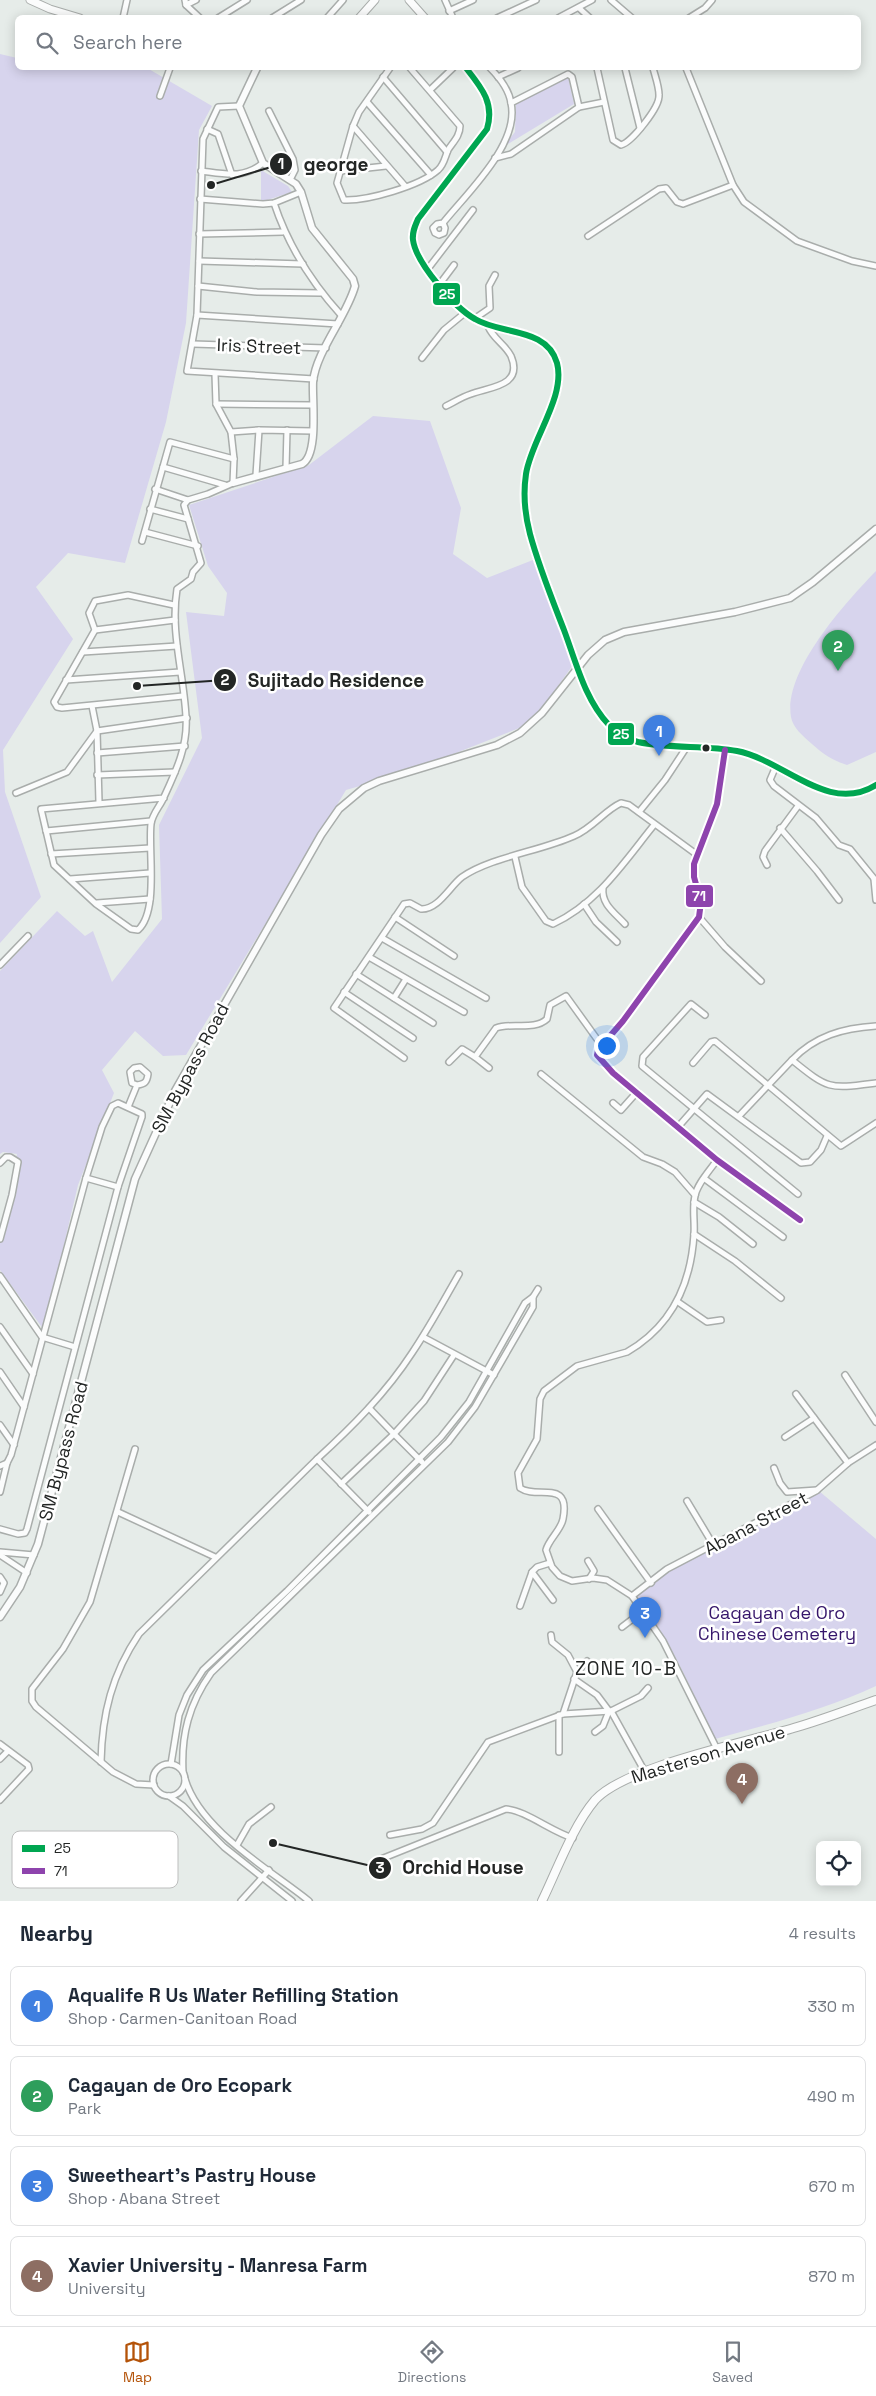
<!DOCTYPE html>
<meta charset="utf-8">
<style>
body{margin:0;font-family:"Space Grotesk",sans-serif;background:#f2f2f3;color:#1f2937}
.controls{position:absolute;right:15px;bottom:15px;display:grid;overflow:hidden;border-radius:8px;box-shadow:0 2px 12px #0003}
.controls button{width:45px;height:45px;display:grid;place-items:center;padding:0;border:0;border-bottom:1px solid #e0e1e3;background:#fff;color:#1f2937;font:25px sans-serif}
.you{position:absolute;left:606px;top:1045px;width:18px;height:18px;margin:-12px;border:4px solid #fff;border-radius:50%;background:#1a73e8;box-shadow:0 0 0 8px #1a73e833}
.badge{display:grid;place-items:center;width:32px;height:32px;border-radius:50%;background:#b45309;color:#fff;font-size:16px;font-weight:700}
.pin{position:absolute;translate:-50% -41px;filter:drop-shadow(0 1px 2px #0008)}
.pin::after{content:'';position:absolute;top:26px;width:18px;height:15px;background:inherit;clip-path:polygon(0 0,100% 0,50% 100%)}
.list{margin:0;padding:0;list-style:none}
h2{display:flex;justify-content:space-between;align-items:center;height:65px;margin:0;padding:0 20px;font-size:21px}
h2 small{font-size:16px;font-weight:400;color:#747a83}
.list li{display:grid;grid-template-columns:32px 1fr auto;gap:15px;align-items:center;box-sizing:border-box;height:80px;margin:0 10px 10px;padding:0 10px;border:1px solid #e0e1e3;border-radius:8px}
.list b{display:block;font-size:19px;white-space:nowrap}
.list p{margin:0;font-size:16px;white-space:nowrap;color:#747a83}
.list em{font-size:16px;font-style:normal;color:#747a83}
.icon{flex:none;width:28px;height:28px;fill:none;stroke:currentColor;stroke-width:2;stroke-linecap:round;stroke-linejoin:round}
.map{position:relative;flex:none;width:876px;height:1901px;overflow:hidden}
.search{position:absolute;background:#fff;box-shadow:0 2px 12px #0003;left:15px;right:15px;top:15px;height:55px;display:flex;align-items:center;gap:12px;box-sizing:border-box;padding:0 18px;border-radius:8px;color:#747a83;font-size:19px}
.sheet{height:425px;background:#fff}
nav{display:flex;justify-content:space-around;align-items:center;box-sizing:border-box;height:70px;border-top:1px solid #e0e1e3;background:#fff;font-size:14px;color:#747a83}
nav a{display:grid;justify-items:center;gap:2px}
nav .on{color:#b45309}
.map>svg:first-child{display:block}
.green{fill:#d7d4ed}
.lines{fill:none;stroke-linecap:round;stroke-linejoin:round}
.minor-casing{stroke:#a9adab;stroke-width:8}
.tertiary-casing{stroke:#a9adab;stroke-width:9}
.secondary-casing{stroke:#a9adab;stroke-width:9}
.primary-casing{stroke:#a9adab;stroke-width:10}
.minor{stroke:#fbfcfc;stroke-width:5}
.tertiary{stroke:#fbfcfc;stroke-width:6}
.secondary{stroke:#fbfcfc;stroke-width:7}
.primary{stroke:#fbfcfc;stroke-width:8}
.bus-1-casing{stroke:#fff;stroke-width:10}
.bus-2-casing{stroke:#fff;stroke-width:10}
.bus-1{stroke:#00a651;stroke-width:6}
.bus-2{stroke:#8e44ad;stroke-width:6}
.bus-dot{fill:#232625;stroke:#fff;stroke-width:2}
.labels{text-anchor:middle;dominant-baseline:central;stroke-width:5;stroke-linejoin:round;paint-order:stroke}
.street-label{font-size:18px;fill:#232625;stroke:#fff}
.park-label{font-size:18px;fill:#36166b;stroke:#fff}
.neighbourhood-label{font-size:19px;letter-spacing:1px;fill:#232625;stroke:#fff}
.key{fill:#fff;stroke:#bdbebe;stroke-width:1}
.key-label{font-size:14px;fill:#232625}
.leader{fill:none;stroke:#232625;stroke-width:2}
.callout-dot{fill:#232625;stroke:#fff;stroke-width:2}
.mark-label{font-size:15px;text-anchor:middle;font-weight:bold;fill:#fff}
.callout-label{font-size:19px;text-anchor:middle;font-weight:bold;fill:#232625;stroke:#fff;stroke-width:5;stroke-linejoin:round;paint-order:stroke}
.line-badge{stroke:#fff;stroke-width:2}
.badge-label{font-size:14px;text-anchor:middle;font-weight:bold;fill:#fff}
</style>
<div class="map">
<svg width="876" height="1901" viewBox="0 0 876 1901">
<rect width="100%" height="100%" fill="#e6ece9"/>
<g class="green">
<path d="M0,54L17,58L18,68H147L212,106L199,130L186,323L166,422L125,563L68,553L36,587L73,639L3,750L5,792L41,897L0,943Z"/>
<path d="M568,77L574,104L503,147L515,132L516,104Z"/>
<path d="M261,170L288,186L292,192L261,202Z"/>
<path d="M373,416L430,421L461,508L453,554L487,578L538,558L575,662L532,723L405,773L346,790L186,1055L163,1056L135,1031L102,1070L114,1093L78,1185L44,1330L0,1270V1233L17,1154L3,1152L0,1154V971L57,911L85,936L93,931L112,982L162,919L159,825L202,738L186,612L224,616L227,593L208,566L189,505L309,465Z"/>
<path d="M876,571V752L847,765C832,760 824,755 812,744C803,736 793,728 791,717C783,671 846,602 876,571Z"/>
<path d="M819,1491L876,1539V1686C824,1710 770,1724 715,1739C691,1691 671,1637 635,1596L668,1570Z"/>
</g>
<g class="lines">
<g class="minor-casing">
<g id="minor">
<path d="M185,0L186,5L200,18"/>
<path d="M445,0L453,18"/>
<path d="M611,0L632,18"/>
<path d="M186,5L196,0"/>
<path d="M579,8L590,18"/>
<path d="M449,11L473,0"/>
<path d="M123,18L127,0"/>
<path d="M218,18L247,0"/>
<path d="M272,18L301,0"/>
<path d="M327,18L343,0"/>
<path d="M497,18L536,0"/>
<path d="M558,18L592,0"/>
<path d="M689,18L705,8L712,0"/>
<path d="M390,68L359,112L353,126L337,183L344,200C367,201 420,186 438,170C444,165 445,157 448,150C453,142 460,136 460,126L410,68"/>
<path d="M597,68L613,140L621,145C632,142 660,107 659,95C659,86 655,76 653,68"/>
<path d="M625,68L640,128"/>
<path d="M686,68L733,185L744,202L797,241L852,261L876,266"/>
<path d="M383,77L447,152"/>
<path d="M498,77L518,68"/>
<path d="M430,90L453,68"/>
<path d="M160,96L170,68"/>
<path d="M367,102L431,175"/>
<path d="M239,106L218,107L203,139L197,315L187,371L314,379"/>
<path d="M579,107L604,102"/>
<path d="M269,111L293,159L295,170L290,180"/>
<path d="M353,126L405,186"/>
<path d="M207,129L218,134L232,175"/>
<path d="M495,158L511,154L579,107L572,77L568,74L511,103"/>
<path d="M201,171C225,174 244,179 263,163"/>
<path d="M340,171L386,166"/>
<path d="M200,199L263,204L274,203L301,192"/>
<path d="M274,203C288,245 311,282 341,315"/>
<path d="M443,223L445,228L444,233L439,235L435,233L433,228L437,224L443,223C467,193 520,144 511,103C509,90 499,77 490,68"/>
<path d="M199,234L283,232"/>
<path d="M588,236L659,189L666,188L677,202L683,204L733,185"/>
<path d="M199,261L303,264"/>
<path d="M427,270L473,210"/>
<path d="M439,285L454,265"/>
<path d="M198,286L257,292L321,293"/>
<path d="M197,315L338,324"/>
<path d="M474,319L490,308L489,286L495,275"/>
<path d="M193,344L326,348"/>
<path d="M422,358L444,330L466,312"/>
<path d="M216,404L312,405"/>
<path d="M446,406C454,402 462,397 471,394C488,387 524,387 511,356C505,344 493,339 488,326"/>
<path d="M231,432L259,430L313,431"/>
<path d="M163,467L225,485"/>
<path d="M286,468L287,430"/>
<path d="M256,475L259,430"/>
<path d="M155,489L188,500"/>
<path d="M150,509L188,519"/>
<path d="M145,532L198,546"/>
<path d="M142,541L170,442L234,459"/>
<path d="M174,605L128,595L95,601L89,613L95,630L54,702L57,707L62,708L183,696"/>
<path d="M95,630L175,620"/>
<path d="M83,652L177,646"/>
<path d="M66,680L180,672"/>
<path d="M92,706L97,731L99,802"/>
<path d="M725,750L717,804L694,864V877L701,902L699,917L623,1021L598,1050L597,1055L613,1073L717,1160L800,1220"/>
<path d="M97,753L185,746"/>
<path d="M776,766L770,780L774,786L816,818L839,845L850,849L876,881"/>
<path d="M97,775L175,772"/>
<path d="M16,793L67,772L97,731L187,718"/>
<path d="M164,798L41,809L54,865L96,904L131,929L138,930C159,911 148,851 151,824C152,814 161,805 164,797C176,771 188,746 186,717C184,674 170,633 177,589L191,579L193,572L201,563L184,505L188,500L208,494L233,483L234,459L231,432L216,404L215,374"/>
<path d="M639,812L665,780L686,748"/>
<path d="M780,828L817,871L839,900"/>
<path d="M46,831L151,821"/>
<path d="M51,854L150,848"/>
<path d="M515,857L522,887L546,921L553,924C598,903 624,862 654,825"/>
<path d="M767,865L763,857L765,851L798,806"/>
<path d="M70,879L150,873"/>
<path d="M874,879L876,900"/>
<path d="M603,888C601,904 615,913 625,924"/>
<path d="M97,903L150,899"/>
<path d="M584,904L596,922L617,942"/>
<path d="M395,917L454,956"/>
<path d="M699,917L725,947L761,981"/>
<path d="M382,938L486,998"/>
<path d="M369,957L464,1012"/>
<path d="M0,965L28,936"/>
<path d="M356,974L433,1023"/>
<path d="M344,992L413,1038"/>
<path d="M394,998L406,979"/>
<path d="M705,1015L691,1004L643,1057L642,1066L798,1194"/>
<path d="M404,1058L334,1008L404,904L410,903L421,909C438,910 450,886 462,877C491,857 541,851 574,836C593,828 605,810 621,803L629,805L696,854"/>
<path d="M792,1060C815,1036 843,1028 876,1026"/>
<path d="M449,1062L462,1049L475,1057"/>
<path d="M693,1063L711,1042L715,1041L841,1146L876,1123"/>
<path d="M489,1068L475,1057L496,1028C512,1022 534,1031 547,1019L550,1005L566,996L602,1046"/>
<path d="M541,1074L643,1157L662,1164L675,1172L695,1195"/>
<path d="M613,1103L621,1110L637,1092"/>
<path d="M128,1107L137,1085C145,1084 147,1082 148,1074L140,1067L134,1068L130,1072L132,1083L137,1085"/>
<path d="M739,1116L792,1060C829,1090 829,1089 876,1083"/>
<path d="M678,1127L707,1094L801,1163L810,1162L821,1150L827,1136"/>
<path d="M717,1160C710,1170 697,1184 695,1196C692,1208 695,1222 694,1234C691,1284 672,1326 627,1352L577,1366L544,1391L540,1399L537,1439L518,1473L520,1488C537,1500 571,1478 563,1519C561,1530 549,1539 546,1550L552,1567L560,1576L572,1581L593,1578L607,1580L632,1596L663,1641L717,1749"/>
<path d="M0,1163L6,1157H10L18,1162L12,1195L0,1239"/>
<path d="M86,1178L118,1187"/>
<path d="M705,1179L783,1237"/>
<path d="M694,1202L719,1217L753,1244"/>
<path d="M694,1234L735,1261L781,1298"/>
<path d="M0,1276L42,1337L75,1347"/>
<path d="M678,1302L707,1322L721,1320"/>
<path d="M0,1327L33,1374"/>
<path d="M423,1337L494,1375"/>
<path d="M0,1372L24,1407"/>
<path d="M845,1375L876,1422"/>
<path d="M796,1394L848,1463"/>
<path d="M0,1425L14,1445"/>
<path d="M785,1437L814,1418"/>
<path d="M135,1449L90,1602L63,1649L32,1689V1701L36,1707L113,1772L136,1784L154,1785"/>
<path d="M317,1459C352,1427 386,1393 412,1353C429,1328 444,1300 459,1274"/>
<path d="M422,1462L394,1434L424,1401L454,1355"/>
<path d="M0,1466L7,1463L11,1455L86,1178L102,1127L112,1106L118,1103L142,1114V1117L118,1187L27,1529L25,1533L18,1534L0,1529"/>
<path d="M774,1468L780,1483L787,1492L817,1490"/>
<path d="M341,1484L394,1434L369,1408"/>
<path d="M0,1492L7,1463"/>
<path d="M687,1501L714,1546"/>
<path d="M598,1509L651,1583"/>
<path d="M118,1512L215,1557"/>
<path d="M0,1552L34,1555"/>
<path d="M0,1555L27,1573"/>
<path d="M588,1561L594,1571L589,1579"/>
<path d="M550,1563L537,1567L532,1572L553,1600"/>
<path d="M0,1577L4,1583L0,1592"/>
<path d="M632,1596L667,1569L816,1491L848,1463L876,1445"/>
<path d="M520,1606L532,1572"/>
<path d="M622,1627L643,1611"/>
<path d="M551,1635L552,1642L568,1655L577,1672"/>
<path d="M574,1679L597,1695L609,1711L603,1726L595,1732"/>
<path d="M611,1711L645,1772"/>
<path d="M563,1714L577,1672L587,1661"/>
<path d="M559,1715V1752"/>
<path d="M0,1744L28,1765L29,1769L0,1800"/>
<path d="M0,1759L8,1751"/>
<path d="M101,1762C102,1714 112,1674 139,1634L317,1459L369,1512"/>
<path d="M171,1764L179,1715L187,1695L203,1670L287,1591L441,1437L469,1402L525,1303L533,1297"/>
<circle cx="169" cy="1780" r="16"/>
<path d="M183,1772C181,1735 189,1704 211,1673L448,1442L475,1407L533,1307V1297L538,1289"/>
<path d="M185,1779C200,1830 269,1869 309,1901"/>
<path d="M169,1796L183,1806L224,1847L292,1901"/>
<path d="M390,1835L422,1829L433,1823L488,1742L563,1714L611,1711L641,1696L648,1688"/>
<path d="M237,1845L249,1824L271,1807"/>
<path d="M376,1861L506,1809C525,1810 552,1832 573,1838"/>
<path d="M241,1901L269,1870"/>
</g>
</g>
<g class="tertiary-casing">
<g id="tertiary">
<path d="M233,483L302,464C319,455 312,400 313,382C316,351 347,316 355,286L353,279L312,228L301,192L296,184L263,163L239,106L257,68"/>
<path d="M0,1617L20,1587L38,1544L135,1179L175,1091L321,835L339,809L364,788L379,781L497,745L520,733L542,713L588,655L605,640L624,632L735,612L790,598L813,582L876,529"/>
</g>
</g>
<g class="secondary-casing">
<g id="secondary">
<path d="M30,0L50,9L80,18"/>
<path d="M409,0L425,18"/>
<path d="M359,18L375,0"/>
<path d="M466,68C481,87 495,103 487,129L418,219C415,226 412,232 413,240C416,263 455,308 475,319C501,335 547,327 557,363C566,397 531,440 526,474C523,494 525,515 530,534C539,567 552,599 564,630C576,662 585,700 609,725C617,733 627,739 638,742C671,749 705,745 737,751C784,760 828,815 876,785"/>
</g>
</g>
<g class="primary-casing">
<path id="primary" d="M542,1901C557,1870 573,1826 595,1800C626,1766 749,1742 797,1727C824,1719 850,1709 876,1700"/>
</g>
<use href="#minor" class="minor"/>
<use href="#tertiary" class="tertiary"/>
<use href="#secondary" class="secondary"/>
<use href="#primary" class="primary"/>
<g class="bus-1-casing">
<path id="bus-1" d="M466,68C481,87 495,103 487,129L418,219C415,226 412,232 413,240C416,263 455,308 475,319C501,335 547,327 557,363C566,397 531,440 526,474C523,494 525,515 530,534C539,567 552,599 564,630C576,662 585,700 609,725C617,733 627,739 638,742C671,749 705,745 737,751C784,760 828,815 876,785"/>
</g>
<g class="bus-2-casing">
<path id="bus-2" d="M725,750L717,804L694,864V877L701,902L699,917L623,1021L598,1050L597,1055L613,1073L717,1160L800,1220"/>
</g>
<use href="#bus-1" class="bus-1"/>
<use href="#bus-2" class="bus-2"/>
</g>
<circle class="bus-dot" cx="706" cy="748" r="4.5"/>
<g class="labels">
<g class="street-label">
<text transform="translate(259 346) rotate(2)">Iris Street</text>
<text transform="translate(190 1068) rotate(-62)">SM Bypass Road</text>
<text transform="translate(63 1451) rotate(-75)">SM Bypass Road</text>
<text transform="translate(756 1523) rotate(-28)">Abana Street</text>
<text transform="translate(708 1754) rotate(-17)">Masterson Avenue</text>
</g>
<g class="park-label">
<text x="777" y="1612">Cagayan de Oro<tspan x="777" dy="21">Chinese Cemetery</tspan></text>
</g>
<g class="neighbourhood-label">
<text x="626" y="1668">ZONE 10-B</text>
</g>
</g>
<rect x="12" y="1831" width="166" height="57" rx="8" class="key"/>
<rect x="22" y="1845" width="23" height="7" fill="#00a651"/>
<rect x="22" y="1868" width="23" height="6" fill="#8e44ad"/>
<g class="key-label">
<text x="54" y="1853">25</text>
<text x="54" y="1876">71</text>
</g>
<path class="leader" d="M211 185L281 164M137 686L225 680M273 1843L380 1868"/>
<g class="callout-dot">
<circle cx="211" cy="185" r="5"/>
<circle cx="137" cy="686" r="5"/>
<circle cx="273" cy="1843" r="5"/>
<circle cx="281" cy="164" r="12"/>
<circle cx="225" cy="680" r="12"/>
<circle cx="380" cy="1868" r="12"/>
</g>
<g class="mark-label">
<text x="281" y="169">1</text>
<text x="225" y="685">2</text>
<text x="380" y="1873">3</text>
</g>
<g class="callout-label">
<text x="336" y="171">george</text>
<text x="336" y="687">Sujitado Residence</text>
<text x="463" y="1874">Orchid House</text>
</g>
<g class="line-badge">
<rect x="432" y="282" width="29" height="24" rx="5" fill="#00a651"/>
<rect x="607" y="722" width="28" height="24" rx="5" fill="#00a651"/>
<rect x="685" y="884" width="29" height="24" rx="5" fill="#8e44ad"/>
</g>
<g class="badge-label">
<text x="447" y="299">25</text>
<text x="621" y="739">25</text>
<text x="699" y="901">71</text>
</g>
</svg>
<div class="controls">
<button><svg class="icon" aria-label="locate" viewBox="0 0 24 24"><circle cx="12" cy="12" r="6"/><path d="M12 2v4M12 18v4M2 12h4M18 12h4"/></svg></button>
</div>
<div class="you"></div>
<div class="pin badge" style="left:659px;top:756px;background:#3f7fe0">1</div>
<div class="pin badge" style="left:838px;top:671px;background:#2e9e5b">2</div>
<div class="pin badge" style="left:645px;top:1638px;background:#3f7fe0">3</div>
<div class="pin badge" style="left:742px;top:1804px;background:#8d6e63">4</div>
<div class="search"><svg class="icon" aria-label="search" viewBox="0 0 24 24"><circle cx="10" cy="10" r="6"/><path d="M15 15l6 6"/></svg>Search here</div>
</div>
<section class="sheet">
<h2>Nearby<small>4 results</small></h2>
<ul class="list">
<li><span class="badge" style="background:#3f7fe0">1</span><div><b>Aqualife R Us Water Refilling Station</b><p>Shop · Carmen-Canitoan Road</p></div><em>330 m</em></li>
<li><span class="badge" style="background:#2e9e5b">2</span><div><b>Cagayan de Oro Ecopark</b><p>Park</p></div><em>490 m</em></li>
<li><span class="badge" style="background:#3f7fe0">3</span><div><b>Sweetheart's Pastry House</b><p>Shop · Abana Street</p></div><em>670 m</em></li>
<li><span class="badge" style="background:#8d6e63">4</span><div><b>Xavier University - Manresa Farm</b><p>University</p></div><em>870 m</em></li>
</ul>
</section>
<nav>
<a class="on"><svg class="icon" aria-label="map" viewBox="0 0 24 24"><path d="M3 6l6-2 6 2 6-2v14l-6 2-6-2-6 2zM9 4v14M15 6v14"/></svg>Map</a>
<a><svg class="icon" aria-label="directions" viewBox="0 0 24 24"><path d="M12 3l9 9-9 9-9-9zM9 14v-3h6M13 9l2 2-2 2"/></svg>Directions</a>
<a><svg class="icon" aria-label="saved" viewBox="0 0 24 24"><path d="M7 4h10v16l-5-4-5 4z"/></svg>Saved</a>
</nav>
